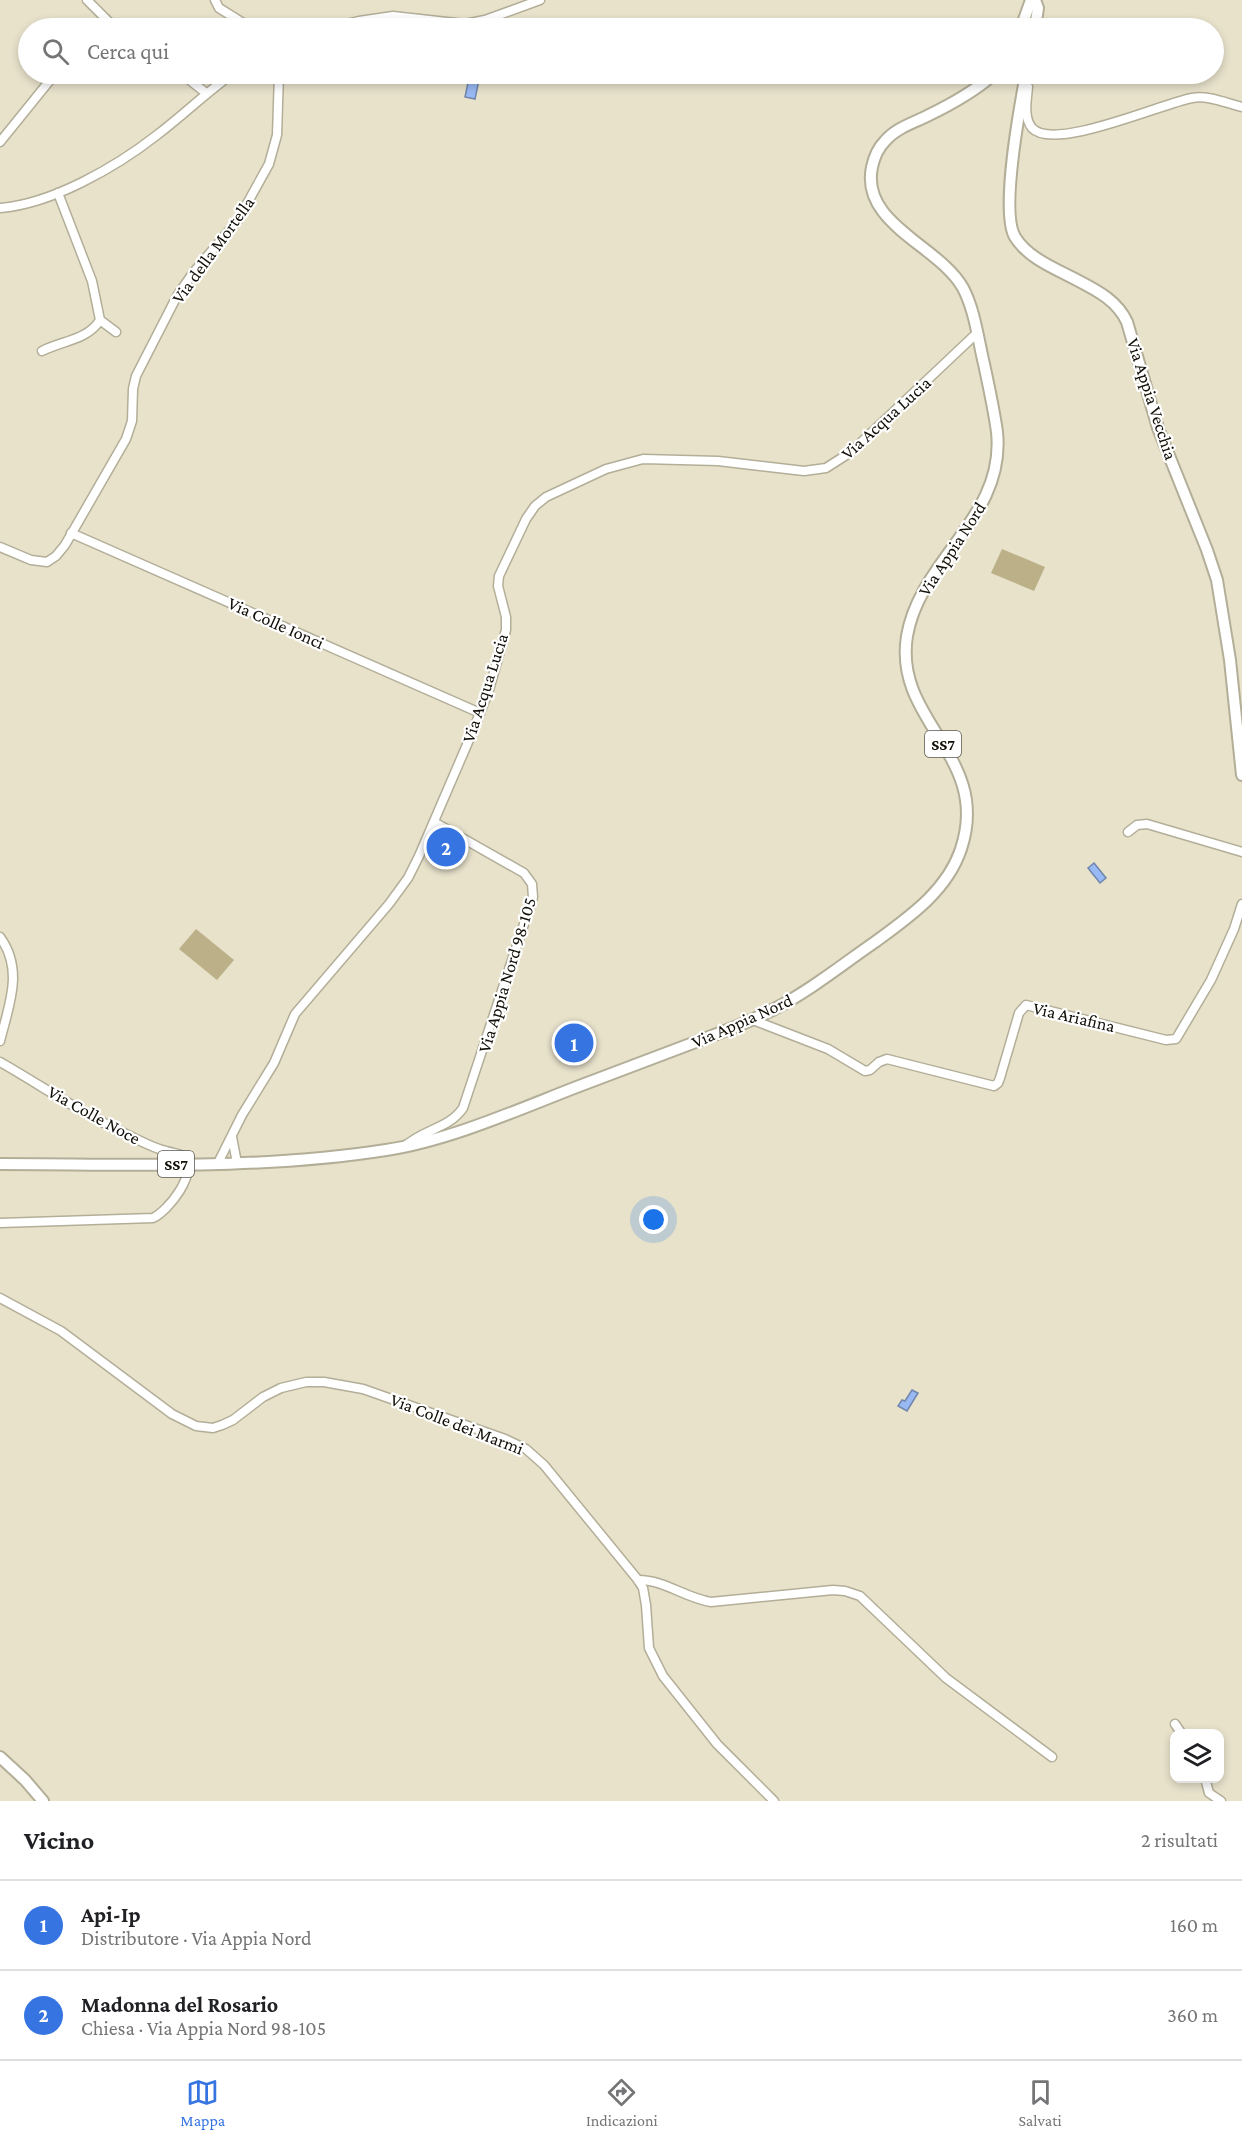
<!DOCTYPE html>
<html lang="it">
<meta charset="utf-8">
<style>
body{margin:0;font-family:"Crimson Pro",serif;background:#f6f6f6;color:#202124}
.controls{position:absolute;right:18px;bottom:18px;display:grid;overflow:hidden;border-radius:12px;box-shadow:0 3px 9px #0003}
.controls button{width:54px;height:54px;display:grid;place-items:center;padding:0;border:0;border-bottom:2px solid #e0e0e0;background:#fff;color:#202124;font:30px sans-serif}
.you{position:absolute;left:654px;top:1220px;width:21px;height:21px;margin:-15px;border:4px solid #fff;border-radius:50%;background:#1a73e8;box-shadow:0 0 0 9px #1a73e833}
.badge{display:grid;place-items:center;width:39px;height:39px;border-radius:50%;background:#3674e2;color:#fff;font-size:20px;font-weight:700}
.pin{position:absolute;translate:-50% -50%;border:3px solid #fff;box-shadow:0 2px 6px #0006}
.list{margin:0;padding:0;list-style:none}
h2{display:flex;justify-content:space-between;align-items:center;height:78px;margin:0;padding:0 24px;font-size:26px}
h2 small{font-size:20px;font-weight:400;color:#757577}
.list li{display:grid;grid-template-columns:39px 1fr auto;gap:18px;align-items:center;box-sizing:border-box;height:90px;padding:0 24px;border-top:2px solid #e0e0e0}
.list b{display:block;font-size:22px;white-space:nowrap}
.list p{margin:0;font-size:20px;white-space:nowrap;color:#757577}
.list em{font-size:20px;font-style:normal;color:#757577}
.icon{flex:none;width:33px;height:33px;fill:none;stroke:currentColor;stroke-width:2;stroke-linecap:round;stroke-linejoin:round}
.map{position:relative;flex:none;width:1242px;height:1801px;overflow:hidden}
.search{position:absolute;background:#fff;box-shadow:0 3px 9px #0003;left:18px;right:18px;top:18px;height:66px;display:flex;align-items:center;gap:15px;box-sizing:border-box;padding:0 21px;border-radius:33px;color:#757577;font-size:22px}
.sheet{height:258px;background:#fff}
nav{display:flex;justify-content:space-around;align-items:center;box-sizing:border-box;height:84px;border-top:2px solid #e0e0e0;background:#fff;font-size:16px;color:#757577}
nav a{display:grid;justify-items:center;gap:3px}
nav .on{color:#3674e2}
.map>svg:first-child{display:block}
.green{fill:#bbb087}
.water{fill:#98b9f3;stroke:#7086ac;stroke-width:1.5}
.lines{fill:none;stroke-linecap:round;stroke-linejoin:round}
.minor-casing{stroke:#b3ae98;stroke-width:11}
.major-casing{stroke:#b3ae98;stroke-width:14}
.minor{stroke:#fff;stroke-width:8}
.major{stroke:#fff;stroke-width:10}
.labels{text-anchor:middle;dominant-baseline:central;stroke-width:4.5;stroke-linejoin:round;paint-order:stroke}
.shield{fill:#fff;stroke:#585751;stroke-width:1.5}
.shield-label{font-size:16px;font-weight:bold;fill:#110f07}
.street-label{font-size:18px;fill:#110f07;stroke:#fff}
</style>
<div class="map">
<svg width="1242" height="1801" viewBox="0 0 1242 1801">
<rect width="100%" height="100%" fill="#e8e2cb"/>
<g class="green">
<path d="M1002,549L1045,567L1034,591L991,573Z"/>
<path d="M196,929L234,960L217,980L179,949Z"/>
</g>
<g class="water">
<path d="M469,78L479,80L475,99L465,97Z"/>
<path d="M1094,863L1106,878L1100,883L1088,868Z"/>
<path d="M912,1390L918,1393L907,1411L898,1406L902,1400L905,1401Z"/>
</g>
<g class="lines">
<g class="minor-casing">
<g id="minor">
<path d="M87,0L115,28"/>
<path d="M215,0L219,8L251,28"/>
<path d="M329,28L359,21L393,16L465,24L485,20L540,0"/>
<path d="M182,74L206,93"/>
<path d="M1028,87C1027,100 1023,117 1032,128C1054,152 1163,103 1192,98C1208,95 1226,103 1242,107"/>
<path d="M0,142L55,74"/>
<path d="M58,193L92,281L100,320L116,332"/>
<path d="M0,208C52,204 116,167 157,135C183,115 206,93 232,74"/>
<path d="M42,351C61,341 88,340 100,320"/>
<path d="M71,533L480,713"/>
<path d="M0,547L31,560L47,562L56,556L65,545L126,439L132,421L133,389L136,376L177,296L193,273L238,220L269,164L277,135L279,74"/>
<path d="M1128,832L1137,825L1147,824L1242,852"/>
<path d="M0,937C24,970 9,1005 0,1041"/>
<path d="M753,1020L828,1049L865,1071L870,1070L879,1062L887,1059L994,1086L998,1083L1000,1078L1019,1013L1026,1005L1166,1040L1176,1039L1211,980L1234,929L1242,904"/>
<path d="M0,1062C42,1086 84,1115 128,1135C141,1141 153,1148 166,1151C172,1153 180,1153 184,1157C198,1174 168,1211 153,1218L0,1223"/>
<path d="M232,1137L237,1163"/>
<path d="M404,1147C423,1129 449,1129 463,1108L533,897L532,884L524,873L434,822"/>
<path d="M218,1163L242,1115L274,1063L295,1014L389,904L408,878L419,856L472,733L489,690L506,630V617L498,586L499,576L526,519L535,506L546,497L606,469L643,459L718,461L804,471L826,468L851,452L977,333"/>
<path d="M0,1298L61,1331L172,1414L196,1426L213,1428L222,1425L233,1420L263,1397L281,1388L306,1382H324L363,1389L505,1439L526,1449L544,1465L638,1580L643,1588L646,1605L649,1648L663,1676L717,1744L774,1801"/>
<path d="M638,1580C665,1580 685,1598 711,1602L833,1590L845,1591L860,1596L946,1678L1052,1757"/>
<path d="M1175,1724L1182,1734"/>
<path d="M1205,1778L1209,1793L1221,1801"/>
</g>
</g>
<g class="major-casing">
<g id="major">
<path d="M1021,28L1031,0"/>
<path d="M1035,28L1038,8L1035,0"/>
<path d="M1026,74C1020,106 1000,212 1015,237C1028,258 1054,268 1075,279C1096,290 1117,300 1127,322L1158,428L1207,550L1217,580L1230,660L1242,775"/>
<path d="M0,1164C128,1164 259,1170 386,1150C447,1141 515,1111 574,1088C611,1074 648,1060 685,1046C716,1034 747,1024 776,1008C811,990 843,964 875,942C909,917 947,891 961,849C992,756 893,722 907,636C920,559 1006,517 997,432C994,410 989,387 984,364C978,339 975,311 963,288C940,246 860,224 872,167C874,158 878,148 885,141C896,128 913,123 927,116C952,104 974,92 994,74"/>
<path d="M0,1757L25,1780L43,1801"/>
</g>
</g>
<use href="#minor" class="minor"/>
<use href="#major" class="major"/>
</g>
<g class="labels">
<g class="shield">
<rect x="925" y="731" width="36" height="26" rx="4.5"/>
<rect x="158" y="1151" width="36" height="26" rx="4.5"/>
</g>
<g class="shield-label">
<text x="943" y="744">SS7</text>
<text x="176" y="1164">SS7</text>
</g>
<g class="street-label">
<text transform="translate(213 250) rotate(-54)">Via della Mortella</text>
<text transform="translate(1152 399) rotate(72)">Via Appia Vecchia</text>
<text transform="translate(886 418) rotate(-42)">Via Acqua Lucia</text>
<text transform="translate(952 549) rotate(-57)">Via Appia Nord</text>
<text transform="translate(276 623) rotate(24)">Via Colle Ionci</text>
<text transform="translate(485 688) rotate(-72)">Via Acqua Lucia</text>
<text transform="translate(507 975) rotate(-73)">Via Appia Nord 98-105</text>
<text transform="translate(1074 1017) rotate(13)">Via Ariafina</text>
<text transform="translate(742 1021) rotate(-24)">Via Appia Nord</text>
<text transform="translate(94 1115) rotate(29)">Via Colle Noce</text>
<text transform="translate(457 1424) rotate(21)">Via Colle dei Marmi</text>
</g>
</g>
</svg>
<div class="controls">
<button><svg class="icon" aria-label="layers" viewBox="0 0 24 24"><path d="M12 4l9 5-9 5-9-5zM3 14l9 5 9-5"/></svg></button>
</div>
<div class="you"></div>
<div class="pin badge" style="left:574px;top:1043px">1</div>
<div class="pin badge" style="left:446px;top:847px">2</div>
<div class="search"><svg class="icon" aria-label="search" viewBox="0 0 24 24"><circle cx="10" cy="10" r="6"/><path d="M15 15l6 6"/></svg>Cerca qui</div>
</div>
<section class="sheet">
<h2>Vicino<small>2 risultati</small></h2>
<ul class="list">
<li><span class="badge">1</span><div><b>Api-Ip</b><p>Distributore · Via Appia Nord</p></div><em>160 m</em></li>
<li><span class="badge">2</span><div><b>Madonna del Rosario</b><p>Chiesa · Via Appia Nord 98-105</p></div><em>360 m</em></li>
</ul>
</section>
<nav>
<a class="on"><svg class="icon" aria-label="map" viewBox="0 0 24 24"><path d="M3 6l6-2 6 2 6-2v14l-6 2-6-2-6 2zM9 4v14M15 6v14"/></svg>Mappa</a>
<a><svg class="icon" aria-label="directions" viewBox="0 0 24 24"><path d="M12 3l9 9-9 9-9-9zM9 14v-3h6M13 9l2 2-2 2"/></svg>Indicazioni</a>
<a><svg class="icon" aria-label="saved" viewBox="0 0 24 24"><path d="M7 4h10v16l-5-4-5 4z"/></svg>Salvati</a>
</nav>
